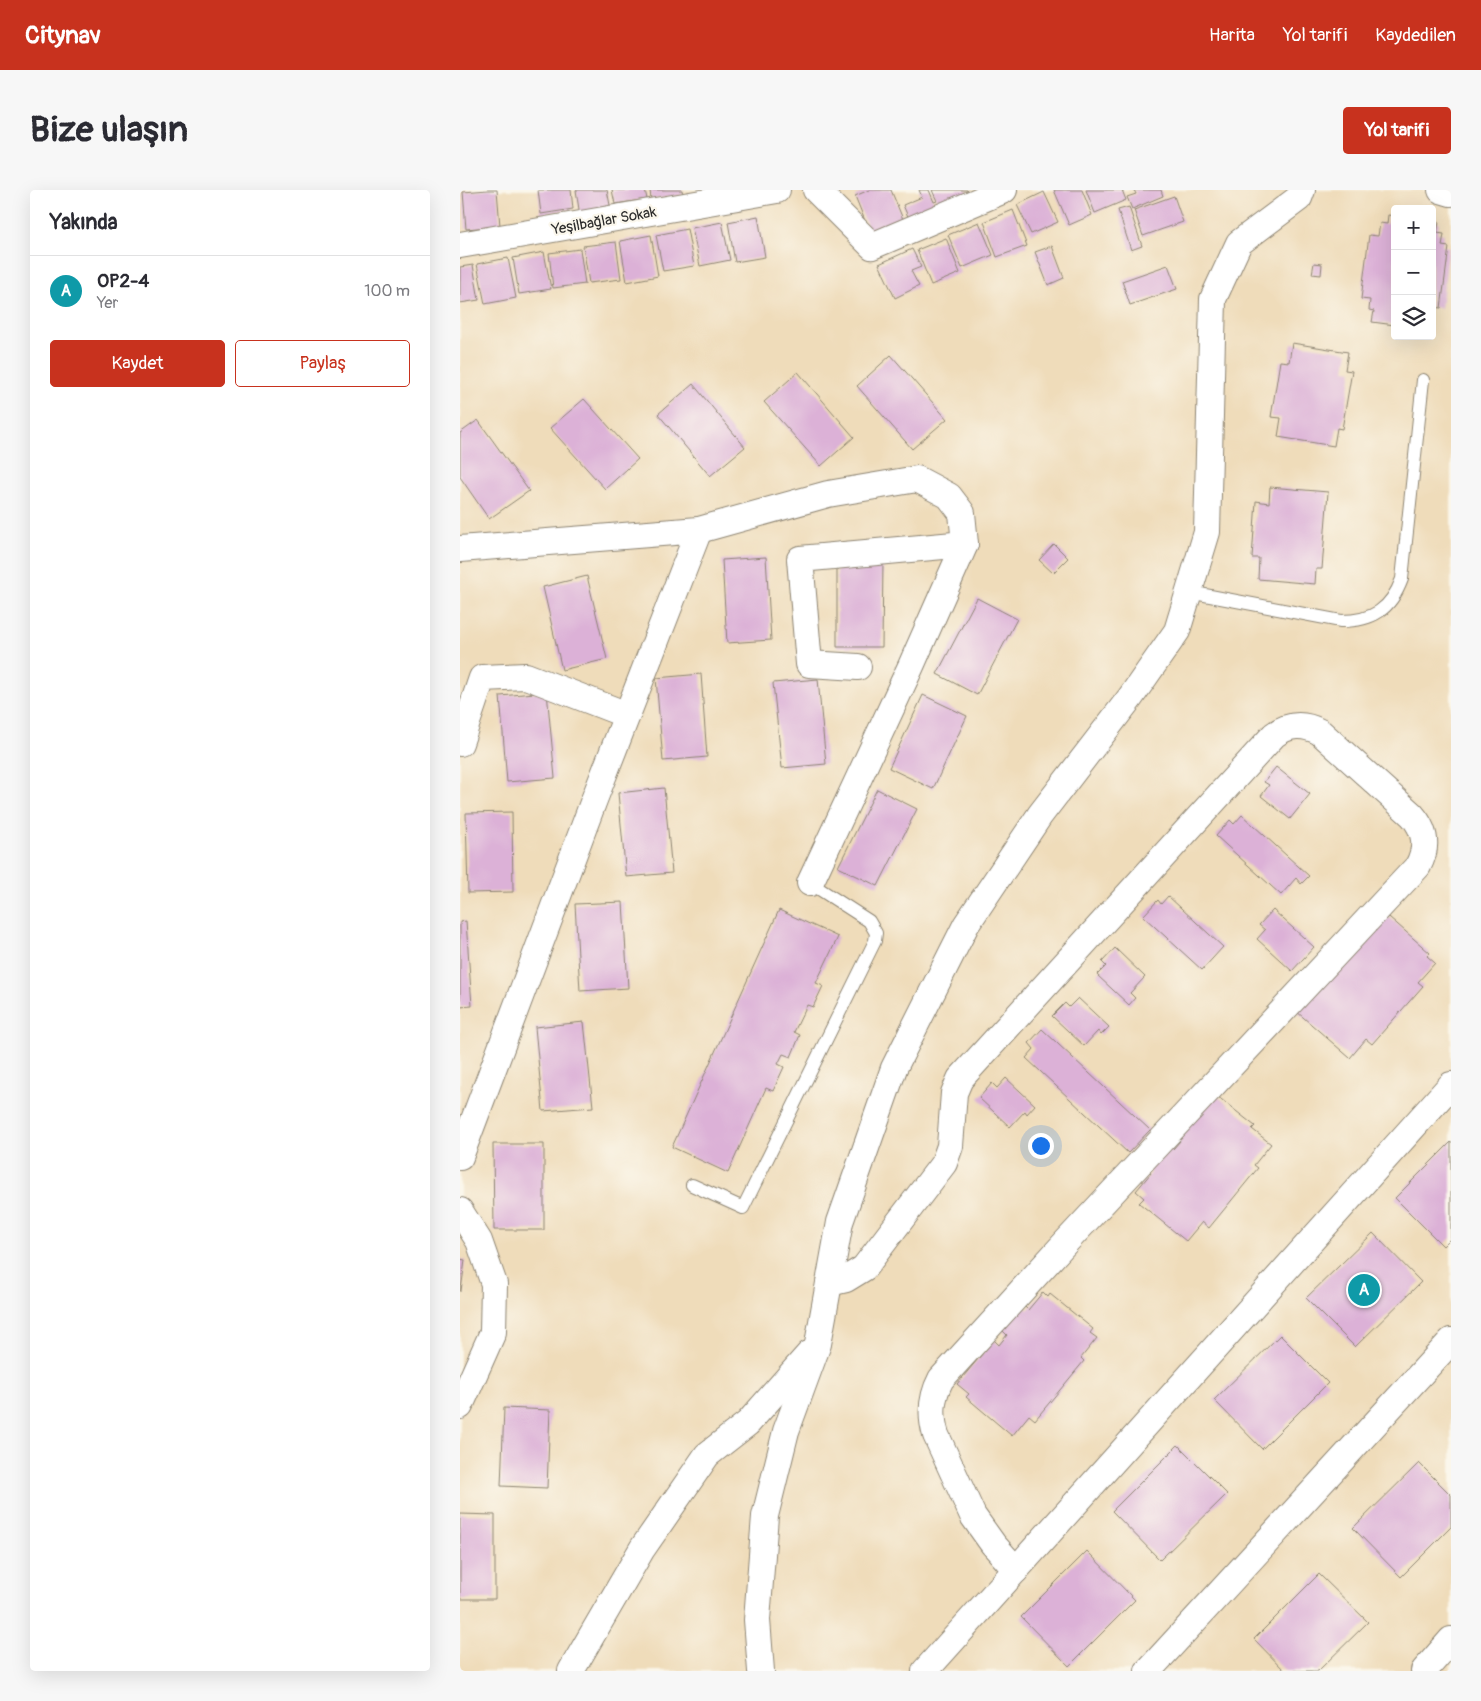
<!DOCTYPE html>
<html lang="tr">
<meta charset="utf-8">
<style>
body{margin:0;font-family:Pangolin,sans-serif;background:#f7f7f7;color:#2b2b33}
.controls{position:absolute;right:15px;top:15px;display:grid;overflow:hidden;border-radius:5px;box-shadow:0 5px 20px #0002}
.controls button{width:45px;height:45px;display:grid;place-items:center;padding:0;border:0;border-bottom:1px solid #e1e1e2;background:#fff;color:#2b2b33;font:25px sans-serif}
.you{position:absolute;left:580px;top:955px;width:18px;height:18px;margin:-12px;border:4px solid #fff;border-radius:50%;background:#1a73e8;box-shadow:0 0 0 8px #1a73e833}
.badge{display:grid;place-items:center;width:32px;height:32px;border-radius:50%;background:#c8321e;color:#fff;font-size:16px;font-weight:700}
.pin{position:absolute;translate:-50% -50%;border:2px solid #fff;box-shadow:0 1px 5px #0006}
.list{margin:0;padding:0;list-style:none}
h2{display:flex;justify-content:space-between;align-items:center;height:65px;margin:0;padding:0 20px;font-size:21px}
h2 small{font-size:16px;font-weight:400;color:#7c7c81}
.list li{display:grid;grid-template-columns:32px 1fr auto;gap:15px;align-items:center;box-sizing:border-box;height:70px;padding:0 20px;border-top:1px solid #e1e1e2}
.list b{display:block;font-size:19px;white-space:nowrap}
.list p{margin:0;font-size:16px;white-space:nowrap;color:#7c7c81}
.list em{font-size:16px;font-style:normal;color:#7c7c81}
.actions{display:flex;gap:10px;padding:15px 20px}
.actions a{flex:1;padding:11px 0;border:1px solid #c8321e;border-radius:5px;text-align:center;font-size:18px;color:#c8321e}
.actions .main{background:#c8321e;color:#fff}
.icon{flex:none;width:28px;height:28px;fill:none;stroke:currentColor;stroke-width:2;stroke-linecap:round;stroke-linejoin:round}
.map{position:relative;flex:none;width:991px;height:1481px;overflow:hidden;border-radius:5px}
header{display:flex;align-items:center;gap:30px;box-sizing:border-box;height:70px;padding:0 25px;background:#c8321e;color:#fff}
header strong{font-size:24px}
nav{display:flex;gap:28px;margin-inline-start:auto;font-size:18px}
.intro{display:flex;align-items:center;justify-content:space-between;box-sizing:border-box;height:120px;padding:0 30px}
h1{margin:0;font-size:35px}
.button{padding:12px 22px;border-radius:5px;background:#c8321e;color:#fff;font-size:18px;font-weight:700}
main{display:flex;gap:30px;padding:0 30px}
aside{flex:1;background:#fff;border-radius:5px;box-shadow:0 5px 20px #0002}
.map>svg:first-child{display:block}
.building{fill:#dcb1d7}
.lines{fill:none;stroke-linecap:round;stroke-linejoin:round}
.service-casing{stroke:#8d8472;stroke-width:14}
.minor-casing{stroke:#8d8472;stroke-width:28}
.service{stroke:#fff;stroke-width:12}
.minor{stroke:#fff;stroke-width:26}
.labels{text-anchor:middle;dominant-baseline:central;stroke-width:4.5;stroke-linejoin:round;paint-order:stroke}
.street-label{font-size:15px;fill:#2b2b2b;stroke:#fbf7ec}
</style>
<header>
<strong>Citynav</strong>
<nav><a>Harita</a><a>Yol tarifi</a><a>Kaydedilen</a></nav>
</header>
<div class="intro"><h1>Bize ulaşın</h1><a class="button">Yol tarifi</a></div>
<main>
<aside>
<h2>Yakında<small></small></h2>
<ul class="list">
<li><span class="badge" style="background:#0f9aa8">A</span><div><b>OP2-4</b><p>Yer</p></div><em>100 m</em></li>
</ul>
<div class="actions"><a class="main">Kaydet</a><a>Paylaş</a></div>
</aside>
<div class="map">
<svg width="991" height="1481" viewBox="0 0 991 1481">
<rect width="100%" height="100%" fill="#fbf7ec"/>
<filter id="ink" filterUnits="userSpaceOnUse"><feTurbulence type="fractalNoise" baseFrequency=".02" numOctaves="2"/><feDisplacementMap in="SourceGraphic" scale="10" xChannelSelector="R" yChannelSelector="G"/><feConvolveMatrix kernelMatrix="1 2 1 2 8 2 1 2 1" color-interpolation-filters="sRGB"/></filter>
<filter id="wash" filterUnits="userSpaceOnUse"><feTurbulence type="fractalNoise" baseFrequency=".0096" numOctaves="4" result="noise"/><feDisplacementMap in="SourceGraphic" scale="20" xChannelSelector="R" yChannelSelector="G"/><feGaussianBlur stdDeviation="1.12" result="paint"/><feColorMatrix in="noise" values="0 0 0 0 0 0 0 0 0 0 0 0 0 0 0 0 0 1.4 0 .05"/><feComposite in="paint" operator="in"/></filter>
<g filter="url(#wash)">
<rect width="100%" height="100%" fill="#efdcba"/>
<g id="blocks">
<g class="building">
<path d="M28,0H37L40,36L6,39L3,2Z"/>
<path d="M78,0H111L113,19L81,24Z"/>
<path d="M116,0H147L151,20L120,26Z"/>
<path d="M152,0H185L187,9L155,14Z"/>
<path d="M190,0H222L223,5L191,10Z"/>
<path d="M409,0H431L447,39L414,53L395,6Z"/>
<path d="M459,0H469L474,12L477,11L472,0H507L512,11L481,25L476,15L452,36L443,15L462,7Z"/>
<path d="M594,0H622L632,25L609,35Z"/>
<path d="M626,0H662L666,10L635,23Z"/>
<path d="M674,0H701L703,6L672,19L667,7L676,4Z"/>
<path d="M584,2L598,32L571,44L557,15Z"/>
<path d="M714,6L723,32L683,46L674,20Z"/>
<path d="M669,17L682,56L671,60L658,20Z"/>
<path d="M553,20L567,56L537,67L524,32Z"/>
<path d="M928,25L935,26V135L912,132L914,121L909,120L910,110L901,109L909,45L918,46L920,33L927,34Z"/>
<path d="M298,26L305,67L275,72L268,32Z"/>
<path d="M972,31L979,32L977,43L984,44L982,56L989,57L981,118L972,117Z"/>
<path d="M262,32L270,70L240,76L232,38Z"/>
<path d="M519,32L533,65L502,78L488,45Z"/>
<path d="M227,39L234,76L203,81L196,45Z"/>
<path d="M191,45L198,86L167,92L160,51Z"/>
<path d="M486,48L500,83L471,95L457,60Z"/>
<path d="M156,52L161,89L129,93L123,56Z"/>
<path d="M592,56L604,88L588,95L575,62Z"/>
<path d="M120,59L125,94L93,98L89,63Z"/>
<path d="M452,59L461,77L451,81L459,96L435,108L419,74Z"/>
<path d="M84,62L91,99L59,104L53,68Z"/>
<path d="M48,68L56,108L25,114L17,74Z"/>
<path d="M854,73L862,74L861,85L852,84Z"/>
<path d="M13,75L19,110L0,113V77Z"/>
<path d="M708,75L717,99L670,115L662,91Z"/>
<path d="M832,153L888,162L885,180L892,181L882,239L877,238L874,256L818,247L821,228L811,227L820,171L829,172Z"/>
<path d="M431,165L487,229L452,259L397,196Z"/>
<path d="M338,182L394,247L361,276L304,212Z"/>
<path d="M233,194L285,257L250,286L198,224Z"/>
<path d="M124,209L178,269L145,299L90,238Z"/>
<path d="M18,230L69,301L29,329L0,287V243Z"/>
<path d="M810,297L868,302L862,379H856L855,394L798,389L799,368H792L796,311L809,313Z"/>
<path d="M594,354L608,368L593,383L579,370Z"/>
<path d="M306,367L311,450L267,453L262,370Z"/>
<path d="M377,371H423L422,457H377Z"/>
<path d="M127,386L147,469L102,480L83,397Z"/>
<path d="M517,408L557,429L517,505L477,484Z"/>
<path d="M241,484L247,567L203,571L196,488Z"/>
<path d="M358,489L366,574L322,578L313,493Z"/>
<path d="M87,502L95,588L47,592L40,506Z"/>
<path d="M463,505L507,526L473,599L429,578Z"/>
<path d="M816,577L850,604L830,629L801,606L809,595L804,592Z"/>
<path d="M204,598L212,683L166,687L158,603Z"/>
<path d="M417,599L457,619L418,696L378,677Z"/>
<path d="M52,622L53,702L8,703L6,623Z"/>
<path d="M782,625L849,686L841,694L836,688L821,705L756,646L770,630L774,634Z"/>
<path d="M708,706L763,757L742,780L683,726L698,710L701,714Z"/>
<path d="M163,712L168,798L120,801L115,714Z"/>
<path d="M319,720L378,747L356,793L363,796L353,817L347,815L334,842L340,845L331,867L323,864L318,874L324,877L313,901L306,898L268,983L212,957Z"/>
<path d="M813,720L854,757L832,781L797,749L805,740L799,735Z"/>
<path d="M922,726L926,730L929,727L970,763L967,766L975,773L958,792L963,796L912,854L906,849L890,868L836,821Z"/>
<path d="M6,731L12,816L0,817V732Z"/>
<path d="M655,758L685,787L670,803L675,808L669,815L637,785L646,776L642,772Z"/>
<path d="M618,808L649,837L641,845L638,841L624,856L592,826L605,813L609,817Z"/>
<path d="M124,832L133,917L83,921L75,837Z"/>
<path d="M582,839L690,940L668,963L566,868L574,859L569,853Z"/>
<path d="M546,888L575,915L567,924L565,921L550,937L519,908L532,893L537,898Z"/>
<path d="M757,906L795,936L792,939L811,954L794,975L798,978L749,1038L742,1032L726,1051L679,1013L684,1008L676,1001L691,983L685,979L706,953L713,959L720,951L715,946Z"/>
<path d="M991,952V1048L983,1056L935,1008Z"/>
<path d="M33,954H84V1040H34Z"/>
<path d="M913,1043L961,1092L895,1157L846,1108Z"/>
<path d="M0,1069L5,1070L1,1101H0Z"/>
<path d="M583,1102L588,1107L590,1104L633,1139L630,1143L637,1148L621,1168L624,1171L575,1230L569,1225L552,1246L506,1207L509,1204L497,1194L534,1150L539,1155L547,1145L542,1140L563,1115L568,1120Z"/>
<path d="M820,1145L868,1193L802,1259L754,1210Z"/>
<path d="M44,1218L90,1220L87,1298L41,1296Z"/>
<path d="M718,1255L767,1304L700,1370L652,1321Z"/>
<path d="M959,1273L991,1305V1337L941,1387L893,1338Z"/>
<path d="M0,1324L35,1325V1409H0Z"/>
<path d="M627,1361L675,1410L609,1476L561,1427Z"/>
<path d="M859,1384L908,1432L858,1481H825L794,1449Z"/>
</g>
</g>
</g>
<g filter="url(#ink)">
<use href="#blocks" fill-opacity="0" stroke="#8d8472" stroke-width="1"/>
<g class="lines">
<g class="service-casing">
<g id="service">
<path d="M729,402L881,431C913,431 931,419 942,389L963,190"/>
<path d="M232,995L283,1018L415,751L416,743L409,731L350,693"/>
</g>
</g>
<g class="minor-casing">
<g id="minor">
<path d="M356,0L412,56L544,0"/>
<path d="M981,0L991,3"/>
<path d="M0,55L317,0"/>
<path d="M239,340L368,304L457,289L489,306L502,323L505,354L451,476L350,693"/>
<path d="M0,359L239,340L134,610L0,967"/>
<path d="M398,477L349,474L340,369L505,354"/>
<path d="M0,553L22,488L66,486L167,525"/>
<path d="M0,1021L19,1051L34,1094L33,1142L0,1216"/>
<path d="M369,1093L386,1089L404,1078L484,973L490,956L494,903L500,889L814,545C829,534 843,533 860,542L952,625C966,641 968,657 958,676L606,1052L481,1189C471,1208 470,1225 476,1245L513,1326L533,1354L556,1380"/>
<path d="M111,1481L182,1359L247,1265L288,1233L349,1164"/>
<path d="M301,1481L297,1430L305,1326L326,1241L358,1154L380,1032L434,878L506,735L580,625L670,508L717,441L747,342L753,109L779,53L839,8L842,0"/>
<path d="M465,1481L991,895"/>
<path d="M688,1481L991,1151"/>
<path d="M964,1481L991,1450"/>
</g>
</g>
<use href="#service" class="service"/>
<use href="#minor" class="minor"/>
</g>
</g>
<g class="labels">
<g class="street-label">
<text transform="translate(144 31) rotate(-10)">Yeşilbağlar Sokak</text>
</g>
</g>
</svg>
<div class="controls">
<button>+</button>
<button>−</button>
<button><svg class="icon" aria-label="layers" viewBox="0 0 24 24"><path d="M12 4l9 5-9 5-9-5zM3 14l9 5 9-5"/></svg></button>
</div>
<div class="you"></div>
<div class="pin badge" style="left:904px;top:1100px;background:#0f9aa8">A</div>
</div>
</main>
